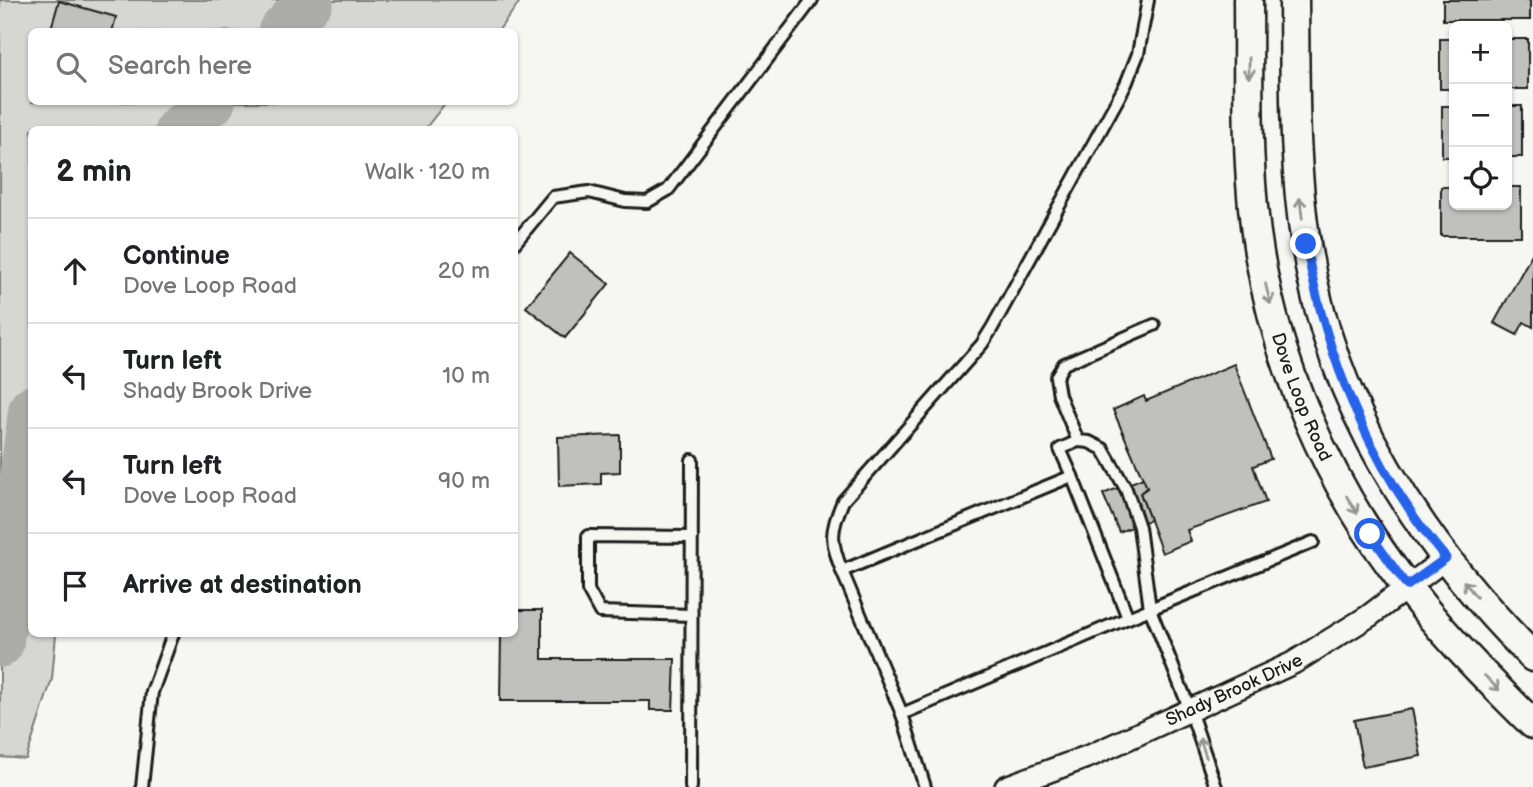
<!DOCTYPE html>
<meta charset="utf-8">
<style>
body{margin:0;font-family:"Balsamiq Sans",sans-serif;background:#f2f2f2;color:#202124}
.controls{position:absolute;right:21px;top:21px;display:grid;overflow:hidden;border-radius:10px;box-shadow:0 2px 5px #0004}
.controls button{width:63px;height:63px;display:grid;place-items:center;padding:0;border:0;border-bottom:2px solid #e0e0e0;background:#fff;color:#202124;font:35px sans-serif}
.stop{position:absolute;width:21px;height:21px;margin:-16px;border:5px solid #2563eb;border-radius:50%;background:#fff}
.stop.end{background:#2563eb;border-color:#fff;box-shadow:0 2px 7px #0008}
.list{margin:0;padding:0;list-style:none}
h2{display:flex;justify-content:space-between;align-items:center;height:91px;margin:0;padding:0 28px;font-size:30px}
h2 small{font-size:23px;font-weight:400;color:#757577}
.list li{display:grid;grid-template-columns:46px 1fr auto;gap:21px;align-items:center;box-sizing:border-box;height:105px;padding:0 28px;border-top:2px solid #e0e0e0}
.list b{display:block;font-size:26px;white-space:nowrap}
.list p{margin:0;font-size:23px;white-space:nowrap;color:#757577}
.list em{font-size:23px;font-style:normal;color:#757577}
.icon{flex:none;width:38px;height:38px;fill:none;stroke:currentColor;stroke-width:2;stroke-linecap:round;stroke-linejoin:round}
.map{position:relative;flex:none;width:1533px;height:787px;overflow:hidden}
.search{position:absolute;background:#fff;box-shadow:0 2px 5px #0004;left:28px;top:28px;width:490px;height:77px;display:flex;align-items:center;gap:18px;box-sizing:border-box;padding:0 24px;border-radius:10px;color:#757577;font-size:26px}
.panel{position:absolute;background:#fff;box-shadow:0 2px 5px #0004;left:28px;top:126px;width:490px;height:511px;border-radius:10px}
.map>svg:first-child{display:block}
.green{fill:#d6d6d2;stroke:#797977;stroke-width:2}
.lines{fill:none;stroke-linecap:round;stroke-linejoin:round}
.river{stroke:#acaca9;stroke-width:47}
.building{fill:#c0c0bd;stroke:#1c1c1c;stroke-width:2}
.service-casing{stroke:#1c1c1c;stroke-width:16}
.minor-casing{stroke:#1c1c1c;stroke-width:26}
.secondary-casing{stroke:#1c1c1c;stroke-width:33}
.service{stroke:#f6f6f2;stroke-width:10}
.minor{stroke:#f6f6f2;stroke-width:21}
.secondary{stroke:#f6f6f2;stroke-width:28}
.oneway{stroke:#949492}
.route{stroke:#2563eb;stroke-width:9}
.labels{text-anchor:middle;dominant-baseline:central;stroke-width:5;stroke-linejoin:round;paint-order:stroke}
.street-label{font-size:18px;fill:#1c1c1c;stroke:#f6f6f2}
</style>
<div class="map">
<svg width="1533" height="787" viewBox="0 0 1533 787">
<rect width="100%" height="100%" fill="#f6f6f2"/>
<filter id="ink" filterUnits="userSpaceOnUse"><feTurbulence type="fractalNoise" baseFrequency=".0143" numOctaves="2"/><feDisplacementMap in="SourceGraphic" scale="14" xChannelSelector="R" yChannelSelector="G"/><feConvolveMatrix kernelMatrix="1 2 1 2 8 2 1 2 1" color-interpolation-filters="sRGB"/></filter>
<g filter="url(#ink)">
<path class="green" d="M0,0H521L498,31L32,32V102H446L425,129L32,130V634H56L52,679L26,759L0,757Z"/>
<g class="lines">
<g class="river">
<path d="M281,32L310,0"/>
<path d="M178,130L212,102"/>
<path d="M0,644L32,409"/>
</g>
</g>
<g class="building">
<rect x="1443" y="0" width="87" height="20"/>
<path d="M59,1L116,17L112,32H50Z"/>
<rect x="1440" y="39" width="14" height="50"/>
<rect x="1507" y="39" width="21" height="50"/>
<rect x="1442" y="106" width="12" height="51"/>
<rect x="1507" y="106" width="15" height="51"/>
<path d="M1441,187H1454V205H1507V187H1521V236H1441Z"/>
<path d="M1533,252V327L1524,322L1517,335L1494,323Z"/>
<path d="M570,253L609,284L565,338L526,307Z"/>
<path d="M1234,364L1271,459L1253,466L1266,502L1187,530L1191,541L1162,553L1140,493L1147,488L1113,410L1144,396L1146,401Z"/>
<path d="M620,435V472L601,473V484L559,486L558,437Z"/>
<path d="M1143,478L1147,488L1140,493L1150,520L1119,532L1103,494Z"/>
<path d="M514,610H542V659H675L673,710H650V701H500L501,634H514Z"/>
<path d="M1412,709L1421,756L1363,767L1354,720Z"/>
</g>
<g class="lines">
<g class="service-casing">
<g id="service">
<path d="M514,244L553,197L589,192L625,201L647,202L668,190L812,0"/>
<path d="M1078,441L1089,442L1103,449L1126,489L1139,527L1150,609L1313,542"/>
<path d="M1072,476L1060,449L1078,441L1059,395L1056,377L1064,364L1154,325"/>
<path d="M842,571C830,541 830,531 843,501L982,344L992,328L1126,84L1138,54L1148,0"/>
<path d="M691,615L600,612L588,590V536L692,537"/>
<path d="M902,714L1128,618"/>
<path d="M142,787L152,692L173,634"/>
<path d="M691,787L692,460"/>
<path d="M925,787L902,714L842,571L1072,476L1128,618L1150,609L1190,710L1216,787"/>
</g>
</g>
<g class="minor-casing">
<g id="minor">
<path id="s1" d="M1006,787L1092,755L1293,663L1369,616L1446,558"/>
</g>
</g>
<g class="secondary-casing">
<g id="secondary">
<path id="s2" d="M1248,0C1249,84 1245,170 1259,253C1278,365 1325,475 1392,567C1433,624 1483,675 1533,724"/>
<path d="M1294,0C1295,81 1293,164 1306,244C1330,405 1420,544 1533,657"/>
</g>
</g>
<use href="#service" class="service"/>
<use href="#minor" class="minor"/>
<use href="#secondary" class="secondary"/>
</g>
<defs><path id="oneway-shaft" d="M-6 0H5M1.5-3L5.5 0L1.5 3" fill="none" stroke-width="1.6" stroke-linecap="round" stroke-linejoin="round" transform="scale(1.75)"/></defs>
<g class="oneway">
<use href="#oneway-shaft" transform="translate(1249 68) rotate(90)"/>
<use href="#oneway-shaft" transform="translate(1301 208) rotate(-97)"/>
<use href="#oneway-shaft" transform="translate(1268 294) rotate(76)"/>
<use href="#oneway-shaft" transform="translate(1352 505) rotate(58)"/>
<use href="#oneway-shaft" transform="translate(1470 589) rotate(-129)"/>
<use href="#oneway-shaft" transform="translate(1492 683) rotate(45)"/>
<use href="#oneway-shaft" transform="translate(1203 748) rotate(-109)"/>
</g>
</g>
<g class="lines" filter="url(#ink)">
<path class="route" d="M1306,244C1325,356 1372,471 1446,558L1407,586L1370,534"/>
</g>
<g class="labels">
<g class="street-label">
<text stroke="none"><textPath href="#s2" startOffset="404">Dove Loop Road</textPath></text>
<text stroke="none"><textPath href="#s1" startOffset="248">Shady Brook Drive</textPath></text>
</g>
</g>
</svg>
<div class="controls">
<button>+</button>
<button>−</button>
<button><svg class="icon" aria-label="locate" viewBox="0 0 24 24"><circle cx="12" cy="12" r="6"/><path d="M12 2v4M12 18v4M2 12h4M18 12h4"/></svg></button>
</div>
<div class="stop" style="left:1370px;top:534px"></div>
<div class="stop end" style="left:1306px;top:244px"></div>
<div class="search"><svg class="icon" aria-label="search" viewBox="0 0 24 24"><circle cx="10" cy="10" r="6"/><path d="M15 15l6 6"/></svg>Search here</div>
<section class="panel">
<h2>2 min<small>Walk · 120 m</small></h2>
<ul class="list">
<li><svg class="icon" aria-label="ahead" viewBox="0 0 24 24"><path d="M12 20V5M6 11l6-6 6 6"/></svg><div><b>Continue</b><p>Dove Loop Road</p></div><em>20 m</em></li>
<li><svg class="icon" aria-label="left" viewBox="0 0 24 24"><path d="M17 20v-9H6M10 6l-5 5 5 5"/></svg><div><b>Turn left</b><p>Shady Brook Drive</p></div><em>10 m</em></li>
<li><svg class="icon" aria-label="left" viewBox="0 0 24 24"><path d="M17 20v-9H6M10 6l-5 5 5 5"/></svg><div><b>Turn left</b><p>Dove Loop Road</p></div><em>90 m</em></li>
<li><svg class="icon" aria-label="arrive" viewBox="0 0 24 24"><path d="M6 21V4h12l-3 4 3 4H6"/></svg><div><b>Arrive at destination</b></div></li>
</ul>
</section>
</div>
